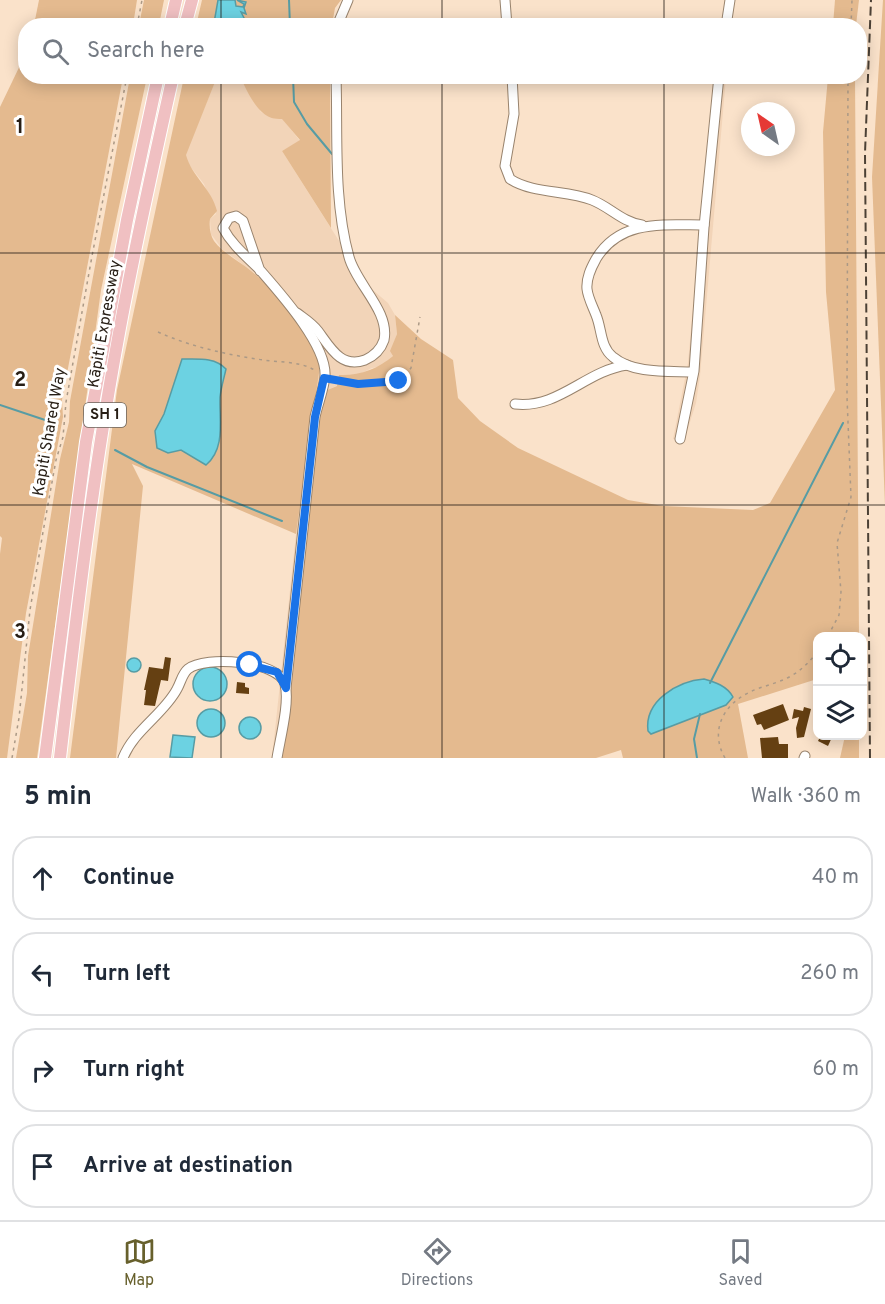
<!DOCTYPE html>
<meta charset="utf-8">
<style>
body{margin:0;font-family:Overpass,sans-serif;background:#f6f6f7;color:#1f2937}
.controls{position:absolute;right:18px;bottom:18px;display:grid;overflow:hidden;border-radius:12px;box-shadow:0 3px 15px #0003}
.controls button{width:54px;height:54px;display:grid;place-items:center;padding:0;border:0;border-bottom:2px solid #e0e1e3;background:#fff;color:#1f2937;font:30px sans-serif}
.compass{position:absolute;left:741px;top:102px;width:54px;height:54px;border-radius:50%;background:#fff;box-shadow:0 3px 15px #0003;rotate:326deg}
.stop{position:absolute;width:18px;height:18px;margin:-14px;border:4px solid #1a73e8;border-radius:50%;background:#fff}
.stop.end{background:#1a73e8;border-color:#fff;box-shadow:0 2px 6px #0008}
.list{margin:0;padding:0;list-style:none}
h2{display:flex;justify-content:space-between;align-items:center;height:78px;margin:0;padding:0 24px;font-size:26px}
h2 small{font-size:20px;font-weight:400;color:#747a83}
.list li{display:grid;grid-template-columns:39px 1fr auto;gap:18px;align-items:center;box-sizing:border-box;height:84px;margin:0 12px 12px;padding:0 12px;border:2px solid #e0e1e3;border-radius:24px}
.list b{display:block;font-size:22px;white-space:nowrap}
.list em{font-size:20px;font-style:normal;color:#747a83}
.icon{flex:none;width:33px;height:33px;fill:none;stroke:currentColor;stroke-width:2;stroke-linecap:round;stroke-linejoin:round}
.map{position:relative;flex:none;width:885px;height:758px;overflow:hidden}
.search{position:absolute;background:#fff;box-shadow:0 3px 15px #0003;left:18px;right:18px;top:18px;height:66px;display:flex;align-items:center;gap:15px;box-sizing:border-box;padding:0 21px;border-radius:24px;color:#747a83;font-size:22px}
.sheet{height:462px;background:#fff}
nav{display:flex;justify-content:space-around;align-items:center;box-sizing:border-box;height:84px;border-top:2px solid #e0e1e3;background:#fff;font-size:16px;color:#747a83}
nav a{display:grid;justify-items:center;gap:3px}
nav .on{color:#67602c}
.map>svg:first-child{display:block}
.built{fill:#f2d4b8}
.green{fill:#e4ba8f}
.water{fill:#6cd2e2;stroke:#579ca4;stroke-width:1.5}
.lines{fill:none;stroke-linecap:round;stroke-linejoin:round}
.stream{stroke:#579ca4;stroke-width:2}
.building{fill:#654012}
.minor-casing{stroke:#98836d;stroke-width:11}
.highway-casing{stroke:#fff;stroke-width:14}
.path{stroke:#ab9986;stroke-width:1.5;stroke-dasharray:3 4.5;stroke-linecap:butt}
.minor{stroke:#fff;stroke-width:9}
.highway{stroke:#f0c0c2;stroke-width:12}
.rail{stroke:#4c4135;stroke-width:2;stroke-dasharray:9 4.5;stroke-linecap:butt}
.route{stroke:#1a73e8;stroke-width:8}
.grid{fill:none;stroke:#271e15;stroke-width:1.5;stroke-opacity:0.55}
.labels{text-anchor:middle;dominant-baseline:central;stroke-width:6;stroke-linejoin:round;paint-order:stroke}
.shield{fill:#fff;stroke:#68625b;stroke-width:1.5}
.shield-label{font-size:15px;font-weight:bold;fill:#271e15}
.street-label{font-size:16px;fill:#271e15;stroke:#fff}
.grid-label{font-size:20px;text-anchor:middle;font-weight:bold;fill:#271e15;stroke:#fff;stroke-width:6;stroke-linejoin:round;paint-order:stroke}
</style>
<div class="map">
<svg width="885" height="758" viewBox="0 0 885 758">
<rect width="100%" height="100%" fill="#fae2ca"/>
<g class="built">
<path d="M217,77H240L261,112L276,119L282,118L300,141L282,151L367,285L388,303L395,315L397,334L391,351L393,356L380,367L372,368L326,391L279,758H272L296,534L320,366L316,353L275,294L253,272L222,249L211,234L210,219L216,214L204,184L189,165L185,155Z"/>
<path d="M714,77H726L700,376L696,403L684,441L673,439L688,363Z"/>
</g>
<g class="green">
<path d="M39,0H137L133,25H34Z"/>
<path d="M144,0H164L159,25H139Z"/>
<path d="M202,0H341L335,8L332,25L196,26Z"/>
<path d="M835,0H859L856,25H833Z"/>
<path d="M883,0H885V505L872,177Z"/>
<path d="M25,55L26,76L123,77L62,400L63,417L26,613L7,758H0V554L2,538L0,536V107Z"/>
<path d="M130,77H147L101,290L37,758H16L27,693L28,656L60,459L69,422L70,401Z"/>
<path d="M184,77H217L186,155C192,177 212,189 217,211L210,219C209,226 210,235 214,241C223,253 239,261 250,270C279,293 310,331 320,366L296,534L132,464L143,486L116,758H70L117,390Z"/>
<path d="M240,77H330L331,228L282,151L300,140L282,119C259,121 249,94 240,77Z"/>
<path d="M828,77H855L859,636H818L817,679L738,704L748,758H623L621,750L596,758H279L322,399L325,391L337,386L339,375C359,376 378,369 393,356L390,351L397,334L395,315L421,339L453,360L458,398L480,421L518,448L628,500L663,506L753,510L770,503L835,390L826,292L823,132Z"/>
<path d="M845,736H859V758H840Z"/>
</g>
<g class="water">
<path d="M218,0H235L236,6L243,7L244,4L237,0L246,2L244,8L246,14L241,12L244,18L240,25H234L236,24L235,23L232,26L214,23Z"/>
<path d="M182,359C198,359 215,357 226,369C224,378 221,388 220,397C219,420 226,448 206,465L181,450L168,453L157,448L155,431L164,414Z"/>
<circle cx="134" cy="665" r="7"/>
<circle cx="210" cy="684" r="17"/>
<path d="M704,679C715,682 727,686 733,697L726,705L651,734L648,731C644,700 679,681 704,679Z"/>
<circle cx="211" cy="723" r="14"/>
<circle cx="250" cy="728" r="11"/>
<path d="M173,735L195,737L192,758L170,757Z"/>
</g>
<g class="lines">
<g class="stream">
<path d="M289,0L290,26"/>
<path d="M293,76L294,102L307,124L332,154"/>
<path d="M0,405L57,424"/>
<path d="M115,450L147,467L282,521"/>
<path d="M710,683L843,423"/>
<path d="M697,758L694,739L700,714"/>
</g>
</g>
<g class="building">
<path d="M165,657L171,658L168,681L161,680L155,706L144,705L146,690H144L149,667L163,669Z"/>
<path d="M237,682L245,683V687L249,688V694L236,693Z"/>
<path d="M783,704L789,720L764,730L761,724L757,725L753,715Z"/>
<path d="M804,707L811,709L804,737L797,738L796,728L799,717L792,719L794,709L803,711Z"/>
<path d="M821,735H833L828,746L818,741Z"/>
<path d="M778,737L779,744H788V758H762L760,738Z"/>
</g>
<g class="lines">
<g class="minor-casing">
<g id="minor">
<path d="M505,0L507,26"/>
<path d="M337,26L348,0"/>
<path d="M726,26L730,0"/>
<path d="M512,76L514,114L505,166L510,179C533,194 567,190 592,200C610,207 622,222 642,225"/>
<path d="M260,271L243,221L236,216L229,218L223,228C232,245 247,257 260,270C280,293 327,345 325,376C324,389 318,403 315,417L286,688"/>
<path d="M297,313C305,319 312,323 318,331C330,347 341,369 365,360C374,356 381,349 384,340C390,311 356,284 349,257C333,199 338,135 336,76"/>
<path d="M693,372C668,371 633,374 613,357C600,347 602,329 596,315C593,307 588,298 587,289C586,278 591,268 596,259C620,219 664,225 704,225"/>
<path d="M515,404C559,409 585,371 627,365"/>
<path d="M680,439L694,371L704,227L719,76"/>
<path d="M123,758C134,730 164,714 177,689C181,682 182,674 188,669C205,655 279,661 285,684C290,702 280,739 277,758"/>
<path d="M804,758L805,756"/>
</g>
</g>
<g class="highway-casing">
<g id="highway">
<path d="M170,26L176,0"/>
<path d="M185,26L192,0"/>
<path d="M45,758L86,442L127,220L158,76"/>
<path d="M60,758C76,619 92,481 117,344C133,254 153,165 173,76"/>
</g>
</g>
<g class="path">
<path d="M137,26L142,0"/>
<path d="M851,26L852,0"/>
<path d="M158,332C189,346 224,354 257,359C277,363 299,360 316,371"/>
<path d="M333,380L358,384L399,381L411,368L420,317"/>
<path d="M828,636L839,615L841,592L837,543L851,497L847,397L848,76"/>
<path d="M12,758L19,718L30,610L43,532L56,460L63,437L66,402L92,256L127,76"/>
<path d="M725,758C710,732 722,706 748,693C761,686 777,684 791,676C802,670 810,661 818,651"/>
</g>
<use href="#minor" class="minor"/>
<use href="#highway" class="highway"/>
<path class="rail" d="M870,758L865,153L871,0"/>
</g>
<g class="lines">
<path class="route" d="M250,665L277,672L286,688L315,417L324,378L358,384L399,381"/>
</g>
<path class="grid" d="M221,0V26M442,0V26M664,0V26M221,76V758M442,76V758M664,76V758M0,253H885M0,505H885"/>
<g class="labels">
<rect class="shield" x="84" y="403" width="42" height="24" rx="4.5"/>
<g class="shield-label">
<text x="105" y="415">SH 1</text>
</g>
<g class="street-label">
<text transform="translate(105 324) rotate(-80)">Kāpiti Expressway</text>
<text transform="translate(50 432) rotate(-80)">Kapiti Shared Way</text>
</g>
</g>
<g class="grid-label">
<text x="20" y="133">1</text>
<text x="20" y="386">2</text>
<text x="20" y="638">3</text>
</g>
</svg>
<div class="controls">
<button><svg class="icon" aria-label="locate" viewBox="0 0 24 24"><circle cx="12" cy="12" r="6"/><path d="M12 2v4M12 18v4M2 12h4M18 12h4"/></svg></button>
<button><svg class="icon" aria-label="layers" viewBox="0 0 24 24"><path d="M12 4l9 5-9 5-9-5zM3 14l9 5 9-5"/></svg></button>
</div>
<svg class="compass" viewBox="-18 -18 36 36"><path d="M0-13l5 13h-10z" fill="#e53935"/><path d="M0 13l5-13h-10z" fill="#747a83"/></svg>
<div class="stop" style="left:250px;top:665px"></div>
<div class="stop end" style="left:399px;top:381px"></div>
<div class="search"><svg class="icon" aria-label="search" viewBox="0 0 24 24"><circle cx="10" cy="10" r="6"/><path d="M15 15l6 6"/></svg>Search here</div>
</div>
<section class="sheet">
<h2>5 min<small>Walk · 360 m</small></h2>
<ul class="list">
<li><svg class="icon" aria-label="ahead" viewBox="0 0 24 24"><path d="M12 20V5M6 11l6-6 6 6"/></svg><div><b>Continue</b></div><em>40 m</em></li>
<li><svg class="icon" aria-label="left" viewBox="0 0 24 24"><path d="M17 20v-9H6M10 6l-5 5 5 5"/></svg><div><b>Turn left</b></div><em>260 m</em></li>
<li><svg class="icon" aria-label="right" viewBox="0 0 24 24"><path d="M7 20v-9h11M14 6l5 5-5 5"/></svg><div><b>Turn right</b></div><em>60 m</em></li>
<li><svg class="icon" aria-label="arrive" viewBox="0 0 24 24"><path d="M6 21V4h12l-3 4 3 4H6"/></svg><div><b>Arrive at destination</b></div></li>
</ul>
</section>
<nav>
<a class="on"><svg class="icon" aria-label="map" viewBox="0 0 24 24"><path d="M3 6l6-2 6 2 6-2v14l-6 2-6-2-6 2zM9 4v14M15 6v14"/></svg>Map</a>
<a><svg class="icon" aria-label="directions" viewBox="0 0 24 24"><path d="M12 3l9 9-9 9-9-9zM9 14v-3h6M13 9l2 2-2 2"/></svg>Directions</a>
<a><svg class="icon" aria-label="saved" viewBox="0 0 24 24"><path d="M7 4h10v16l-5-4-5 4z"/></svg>Saved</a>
</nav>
